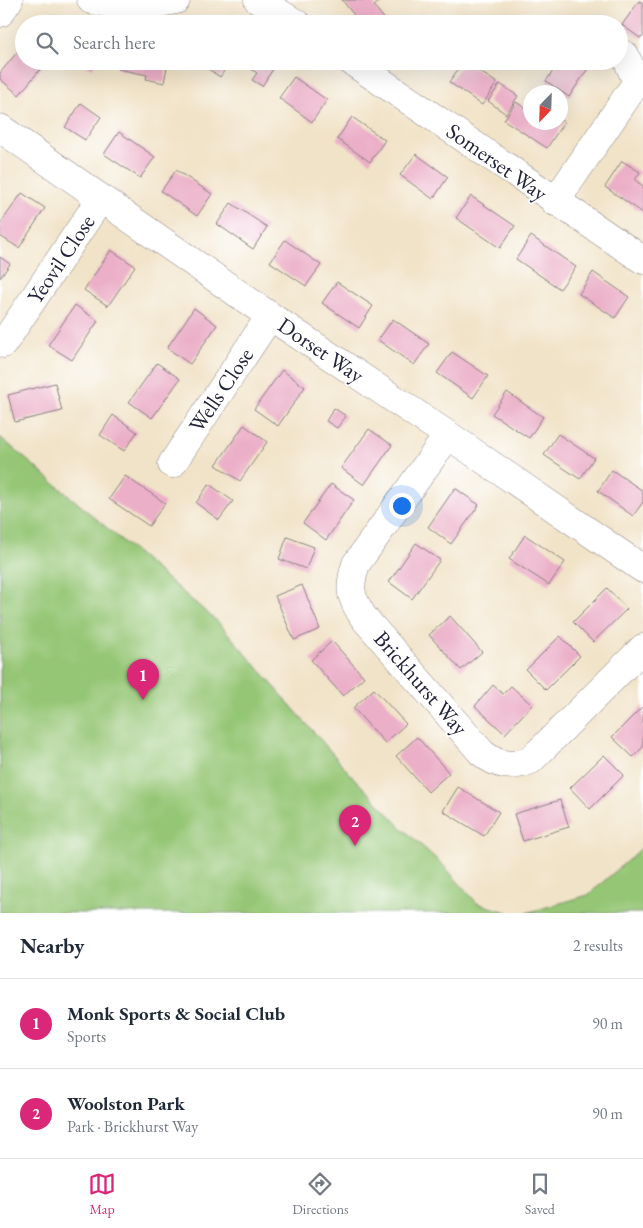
<!DOCTYPE html>
<meta charset="utf-8">
<style>
body{margin:0;font-family:"EB Garamond",serif;background:#f2f2f3;color:#1f2937}
.compass{position:absolute;left:523px;top:85px;width:45px;height:45px;border-radius:50%;background:#fff;box-shadow:0 5px 20px #0002;rotate:203deg}
.you{position:absolute;left:401px;top:505px;width:18px;height:18px;margin:-12px;border:4px solid #fff;border-radius:50%;background:#1a73e8;box-shadow:0 0 0 8px #1a73e833}
.badge{display:grid;place-items:center;width:32px;height:32px;border-radius:50%;background:#db2777;color:#fff;font-size:16px;font-weight:700}
.pin{position:absolute;translate:-50% -41px;filter:drop-shadow(0 1px 2px #0008)}
.pin::after{content:'';position:absolute;top:26px;width:18px;height:15px;background:inherit;clip-path:polygon(0 0,100% 0,50% 100%)}
.list{margin:0;padding:0;list-style:none}
h2{display:flex;justify-content:space-between;align-items:center;height:65px;margin:0;padding:0 20px;font-size:21px}
h2 small{font-size:16px;font-weight:400;color:#747a83}
.list li{display:grid;grid-template-columns:32px 1fr auto;gap:15px;align-items:center;box-sizing:border-box;height:90px;padding:0 20px;border-top:1px solid #e0e1e3}
.list b{display:block;font-size:19px;white-space:nowrap}
.list p{margin:0;font-size:16px;white-space:nowrap;color:#747a83}
.list em{font-size:16px;font-style:normal;color:#747a83}
.icon{flex:none;width:28px;height:28px;fill:none;stroke:currentColor;stroke-width:2;stroke-linecap:round;stroke-linejoin:round}
.map{position:relative;flex:none;width:643px;height:913px;overflow:hidden}
.search{position:absolute;background:#fff;box-shadow:0 5px 20px #0002;left:15px;right:15px;top:15px;height:55px;display:flex;align-items:center;gap:12px;box-sizing:border-box;padding:0 18px;border-radius:28px;color:#747a83;font-size:19px}
.sheet{height:245px;background:#fff}
nav{display:flex;justify-content:space-around;align-items:center;box-sizing:border-box;height:70px;border-top:1px solid #e0e1e3;background:#fff;font-size:14px;color:#747a83}
nav a{display:grid;justify-items:center;gap:2px}
nav .on{color:#db2777}
.map>svg:first-child{display:block}
.green{fill:#95c675;stroke:#5c7458}
.building{fill:#ebafc7}
.lines{fill:none;stroke-linecap:round;stroke-linejoin:round}
.minor-casing{stroke:#8a8282;stroke-width:29}
.minor{stroke:#fff;stroke-width:28}
.labels{text-anchor:middle;dominant-baseline:central;stroke-width:4;stroke-linejoin:round;paint-order:stroke}
.street-label{font-size:22px;fill:#22223b;stroke:#fff}
</style>
<div class="map">
<svg width="643" height="913" viewBox="0 0 643 913">
<rect width="100%" height="100%" fill="#fff"/>
<filter id="ink" filterUnits="userSpaceOnUse"><feTurbulence type="fractalNoise" baseFrequency=".02" numOctaves="2"/><feDisplacementMap in="SourceGraphic" scale="10" xChannelSelector="R" yChannelSelector="G"/><feConvolveMatrix kernelMatrix="1 2 1 2 8 2 1 2 1" color-interpolation-filters="sRGB"/></filter>
<filter id="wash" filterUnits="userSpaceOnUse"><feTurbulence type="fractalNoise" baseFrequency=".0096" numOctaves="4" result="noise"/><feDisplacementMap in="SourceGraphic" scale="20" xChannelSelector="R" yChannelSelector="G"/><feGaussianBlur stdDeviation="1.12" result="paint"/><feColorMatrix in="noise" values="0 0 0 0 0 0 0 0 0 0 0 0 0 0 0 0 0 1.4 0 .05"/><feComposite in="paint" operator="in"/></filter>
<g filter="url(#wash)">
<rect width="100%" height="100%" fill="#f1e3c8"/>
<g class="green">
<path d="M0,437L219,623L352,776L401,827L443,865L477,903L510,913H0Z"/>
<path d="M643,847V913H526L588,895Z"/>
</g>
<g id="blocks">
<g class="building">
<path d="M342,0H381L374,6L386,21L383,24H361Z"/>
<path d="M639,1L643,3V37L640,38L622,25Z"/>
<path d="M24,44V61H47L19,95L0,79V73Z"/>
<path d="M79,61H96L92,69Z"/>
<path d="M120,61H168L164,83L146,79L147,75L118,69Z"/>
<path d="M205,61H231L220,77L202,65Z"/>
<path d="M239,61H274L277,63L262,86L252,80L257,73Z"/>
<path d="M464,61L497,83L482,105L449,82Z"/>
<path d="M560,61H593L569,97L546,81Z"/>
<path d="M294,77L327,100L312,122L279,98Z"/>
<path d="M500,84L518,96L506,114L488,101Z"/>
<path d="M516,102L530,111V122H560V119L564,122L547,148L504,120Z"/>
<path d="M81,103L101,117L85,140L65,127Z"/>
<path d="M352,117L385,140L370,162L337,139Z"/>
<path d="M119,132L155,157L140,178L104,154Z"/>
<path d="M416,154L448,177L433,199L400,175Z"/>
<path d="M622,161L640,172L635,180L643,186V213L605,187Z"/>
<path d="M176,170L212,194L197,216L161,191Z"/>
<path d="M22,193L45,208L19,248L0,236V224Z"/>
<path d="M471,196L515,226L500,248L456,218Z"/>
<path d="M231,203L267,227L253,249L217,224Z"/>
<path d="M531,236L576,267L560,289L516,259Z"/>
<path d="M285,240L321,265L306,286L270,262Z"/>
<path d="M111,250L135,266L108,306L84,290Z"/>
<path d="M0,257L10,264L0,278Z"/>
<path d="M593,272L629,297L615,318L579,294Z"/>
<path d="M337,282L373,306L359,328L322,303Z"/>
<path d="M75,305L98,321L72,360L48,345Z"/>
<path d="M194,308L217,325L190,364L167,348Z"/>
<path d="M393,319L429,344L414,365L378,340Z"/>
<path d="M452,352L488,376L473,398L437,373Z"/>
<path d="M157,363L180,379L152,418L129,402Z"/>
<path d="M282,370L305,387L278,426L254,409Z"/>
<path d="M55,383L62,411L15,422L8,395Z"/>
<path d="M507,392L543,417L529,438L492,414Z"/>
<path d="M334,408L346,416L337,428L326,421Z"/>
<path d="M113,415L137,432L124,451L100,435Z"/>
<path d="M244,425L267,442L240,481L216,465Z"/>
<path d="M369,429L392,445L364,485L341,468Z"/>
<path d="M558,434L594,458L580,479L544,455Z"/>
<path d="M612,470L643,491V502L633,516L598,491Z"/>
<path d="M125,476L165,503L149,526L109,499Z"/>
<path d="M209,484L233,501L219,520L196,503Z"/>
<path d="M331,484L354,500L326,540L303,523Z"/>
<path d="M455,488L479,505L451,544L428,527Z"/>
<path d="M525,535L565,562L549,585L509,559Z"/>
<path d="M287,537L314,547L306,569L279,559Z"/>
<path d="M416,543L440,560L412,599L389,582Z"/>
<path d="M302,585L320,629L294,640L275,596Z"/>
<path d="M607,588L627,609L593,642L573,622Z"/>
<path d="M450,616L482,652L461,670L429,635Z"/>
<path d="M560,636L580,656L546,690L526,670Z"/>
<path d="M332,641L364,677L343,696L311,660Z"/>
<path d="M493,685L503,694L511,686L532,705L505,734L475,706Z"/>
<path d="M374,689L406,724L385,743L353,708Z"/>
<path d="M643,706V747L633,757L612,737Z"/>
<path d="M417,737L449,773L428,792L396,756Z"/>
<path d="M604,755L624,775L590,809L570,788Z"/>
<path d="M458,787L499,812L484,836L443,811Z"/>
<path d="M560,800L569,827L523,841L514,814Z"/>
</g>
</g>
</g>
<g filter="url(#ink)">
<use href="#blocks" fill-opacity="0" stroke="#8a8282" stroke-width="1"/>
<g class="lines">
<g class="minor-casing">
<g id="minor">
<path d="M91,0L132,8L176,0"/>
<path d="M258,0L297,24"/>
<path d="M0,13L9,0"/>
<path d="M625,55L637,82H643"/>
<path d="M351,61L643,260"/>
<path d="M0,128L270,316L448,435L643,569"/>
<path d="M555,202L637,82"/>
<path d="M3,344L101,198"/>
<path d="M448,435L356,564C348,589 350,597 364,618L482,753C498,766 512,768 531,760L643,648"/>
<path d="M172,464L270,316"/>
</g>
</g>
<use href="#minor" class="minor"/>
</g>
</g>
<g class="labels">
<g class="street-label">
<text transform="translate(497 162) rotate(35)">Somerset Way</text>
<text transform="translate(61 259) rotate(-56)">Yeovil Close</text>
<text transform="translate(321 350) rotate(34)">Dorset Way</text>
<text transform="translate(221 390) rotate(-56)">Wells Close</text>
<text transform="translate(421 683) rotate(49)">Brickhurst Way</text>
</g>
</g>
</svg>
<svg class="compass" viewBox="-18 -18 36 36"><path d="M0-13l5 13h-10z" fill="#e53935"/><path d="M0 13l5-13h-10z" fill="#747a83"/></svg>
<div class="you"></div>
<div class="pin badge" style="left:143px;top:700px">1</div>
<div class="pin badge" style="left:355px;top:846px">2</div>
<div class="search"><svg class="icon" aria-label="search" viewBox="0 0 24 24"><circle cx="10" cy="10" r="6"/><path d="M15 15l6 6"/></svg>Search here</div>
</div>
<section class="sheet">
<h2>Nearby<small>2 results</small></h2>
<ul class="list">
<li><span class="badge">1</span><div><b>Monk Sports &amp; Social Club</b><p>Sports</p></div><em>90 m</em></li>
<li><span class="badge">2</span><div><b>Woolston Park</b><p>Park · Brickhurst Way</p></div><em>90 m</em></li>
</ul>
</section>
<nav>
<a class="on"><svg class="icon" aria-label="map" viewBox="0 0 24 24"><path d="M3 6l6-2 6 2 6-2v14l-6 2-6-2-6 2zM9 4v14M15 6v14"/></svg>Map</a>
<a><svg class="icon" aria-label="directions" viewBox="0 0 24 24"><path d="M12 3l9 9-9 9-9-9zM9 14v-3h6M13 9l2 2-2 2"/></svg>Directions</a>
<a><svg class="icon" aria-label="saved" viewBox="0 0 24 24"><path d="M7 4h10v16l-5-4-5 4z"/></svg>Saved</a>
</nav>
